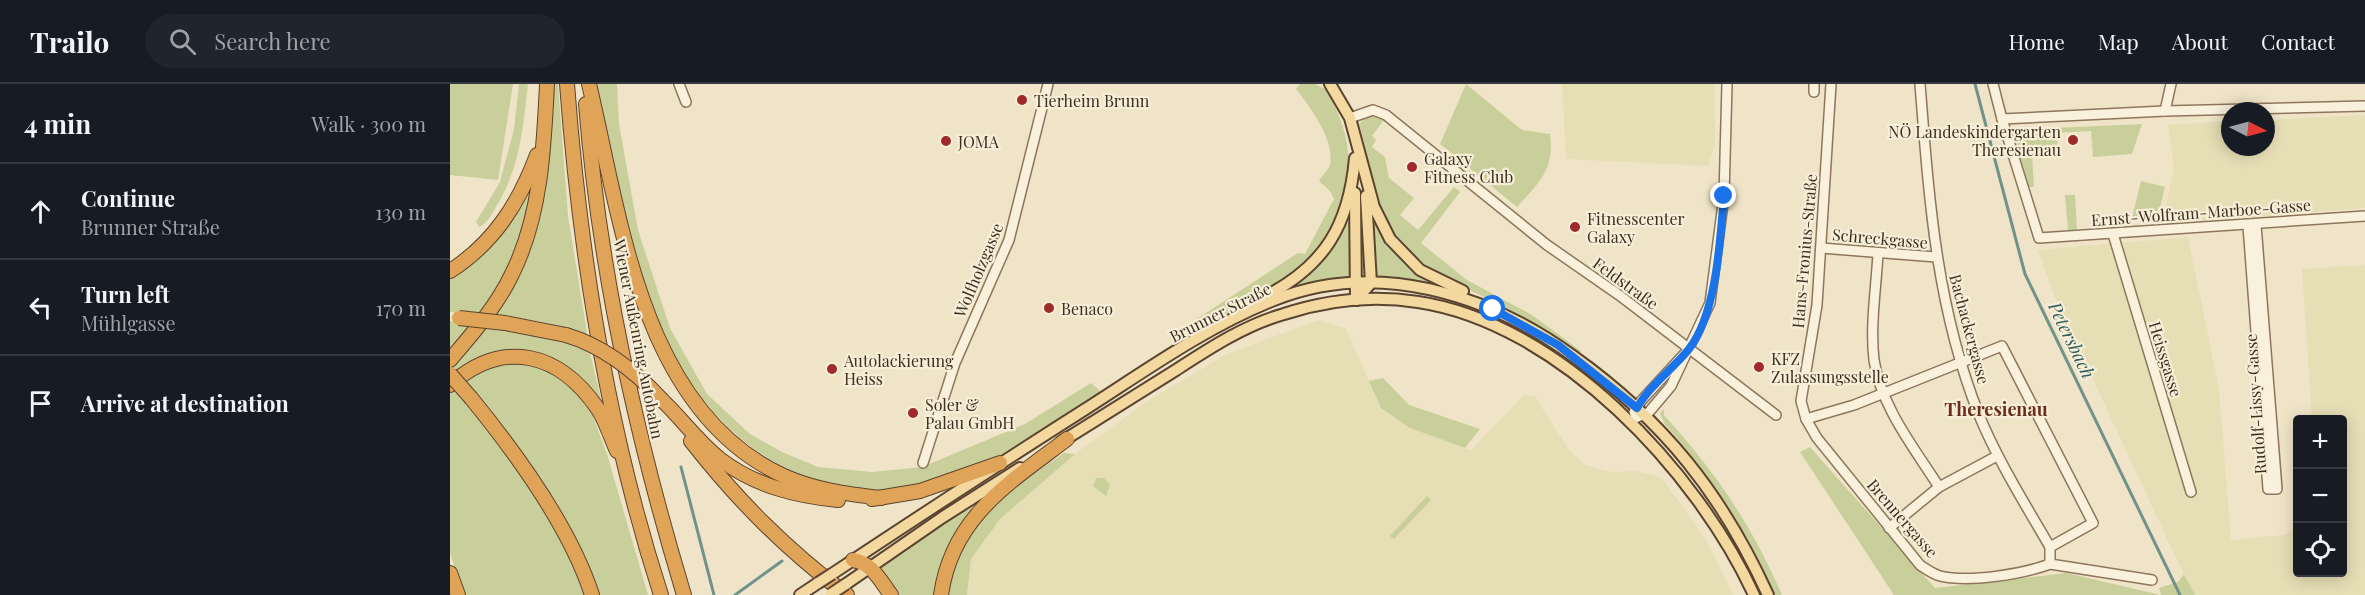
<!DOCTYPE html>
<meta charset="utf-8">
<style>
body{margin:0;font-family:"Playfair Display",serif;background:#20242c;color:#f1f3f6}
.controls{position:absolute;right:18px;bottom:18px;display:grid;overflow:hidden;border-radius:6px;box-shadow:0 3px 15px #0003}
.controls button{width:54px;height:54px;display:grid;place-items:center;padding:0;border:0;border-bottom:2px solid #363941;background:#171b24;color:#f1f3f6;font:30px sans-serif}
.compass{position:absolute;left:1771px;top:18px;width:54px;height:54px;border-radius:50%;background:#171b24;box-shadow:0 3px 15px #0003;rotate:96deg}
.stop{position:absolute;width:18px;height:18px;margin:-14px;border:4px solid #1a73e8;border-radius:50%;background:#fff}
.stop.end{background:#1a73e8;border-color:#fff;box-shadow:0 2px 6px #0008}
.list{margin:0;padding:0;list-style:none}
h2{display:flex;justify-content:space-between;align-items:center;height:78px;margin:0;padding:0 24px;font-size:26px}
h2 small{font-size:20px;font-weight:400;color:#9ea1a6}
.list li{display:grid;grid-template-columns:39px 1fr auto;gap:18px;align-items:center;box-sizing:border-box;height:96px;padding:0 24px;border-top:2px solid #363941}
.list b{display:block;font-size:22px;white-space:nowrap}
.list p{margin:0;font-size:20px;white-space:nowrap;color:#9ea1a6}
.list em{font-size:20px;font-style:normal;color:#9ea1a6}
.icon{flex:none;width:33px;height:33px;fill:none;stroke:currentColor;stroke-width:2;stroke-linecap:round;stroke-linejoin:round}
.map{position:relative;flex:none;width:1915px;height:511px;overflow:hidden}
header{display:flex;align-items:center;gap:36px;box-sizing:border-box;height:84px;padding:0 30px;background:#171b24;border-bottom:2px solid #363941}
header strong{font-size:28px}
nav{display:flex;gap:33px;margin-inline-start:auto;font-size:21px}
.search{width:420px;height:54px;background:#20242c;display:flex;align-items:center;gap:15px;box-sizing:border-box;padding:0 21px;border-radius:33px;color:#9ea1a6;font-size:22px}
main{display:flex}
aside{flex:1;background:#171b24}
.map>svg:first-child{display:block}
.farmland{fill:#e6deb5}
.green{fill:#c9cf9b}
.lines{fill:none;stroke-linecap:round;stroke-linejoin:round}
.stream{stroke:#6f938a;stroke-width:3}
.minor-casing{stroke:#8d765c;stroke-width:12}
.major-casing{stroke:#5b4430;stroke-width:14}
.highway-casing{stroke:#5b4430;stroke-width:16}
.minor{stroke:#faf1dc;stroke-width:9}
.major{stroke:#f3d9a0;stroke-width:10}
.highway{stroke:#e0a458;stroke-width:14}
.major-bridge-casing{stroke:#5b4430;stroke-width:14;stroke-linecap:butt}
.highway-bridge-casing{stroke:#5b4430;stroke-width:16;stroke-linecap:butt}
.major-bridge{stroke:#f3d9a0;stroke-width:10}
.highway-bridge{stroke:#e0a458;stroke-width:14}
.route{stroke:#1a73e8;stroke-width:8}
.poi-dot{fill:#9e2a2b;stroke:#f7eed8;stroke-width:2}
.labels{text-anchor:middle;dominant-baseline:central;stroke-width:4.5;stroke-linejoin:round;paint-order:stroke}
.poi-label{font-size:16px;fill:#3d2e20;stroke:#f7eed8;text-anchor:start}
.street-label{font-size:16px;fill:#3d2e20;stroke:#f7eed8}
.water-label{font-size:18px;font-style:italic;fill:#2f5d5a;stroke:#f7eed8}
.neighbourhood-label{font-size:18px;font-weight:bold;fill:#6b2e1e;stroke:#f7eed8}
</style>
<header>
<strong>Trailo</strong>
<div class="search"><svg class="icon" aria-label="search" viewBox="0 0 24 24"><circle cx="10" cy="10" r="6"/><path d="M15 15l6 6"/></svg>Search here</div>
<nav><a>Home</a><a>Map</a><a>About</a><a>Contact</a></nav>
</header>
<main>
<aside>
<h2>4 min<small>Walk · 300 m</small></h2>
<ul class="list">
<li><svg class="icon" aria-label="ahead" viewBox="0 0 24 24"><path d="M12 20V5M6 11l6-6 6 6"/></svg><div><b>Continue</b><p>Brunner Straße</p></div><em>130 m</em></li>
<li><svg class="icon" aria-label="left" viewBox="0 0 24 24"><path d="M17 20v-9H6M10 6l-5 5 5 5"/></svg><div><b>Turn left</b><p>Mühlgasse</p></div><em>170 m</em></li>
<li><svg class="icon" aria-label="arrive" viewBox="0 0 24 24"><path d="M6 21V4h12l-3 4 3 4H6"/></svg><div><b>Arrive at destination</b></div></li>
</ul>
</aside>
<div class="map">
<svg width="1915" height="511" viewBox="0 0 1915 511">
<rect width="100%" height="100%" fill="#f0e4c8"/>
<g class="farmland">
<path d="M1112,0H1265V60L1258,82L1116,75Z"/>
<path d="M1915,31V124L1712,140L1724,83L1718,41L1780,37V63H1816V36Z"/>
<path d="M1738,153L1769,305L1781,456L1833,451L1847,446L1848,488H1892V336L1862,335L1852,185L1915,181V511H1745L1727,476L1605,214L1588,166Z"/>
<path d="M868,236L896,245L931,324L960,344L1021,366L1074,311L1085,313L1119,366L1135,381L1161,388L1185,387L1211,393L1255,454L1283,511H517L521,475L550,435L625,370L699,316L777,270Z"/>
</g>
<g class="green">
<path d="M0,0H63L48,96L0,91Z"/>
<path d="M69,0H78C73,44 70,84 46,123C41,131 38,139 29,143L26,138L50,98L64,45Z"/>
<path d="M104,0H108L118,132L138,255C108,239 76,233 41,233L66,193L100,54Z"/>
<path d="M147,0H167L169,40L188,146L220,244L257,310L300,350L332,368L368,383L422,388L472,383L575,340L641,299L651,308C602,343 546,379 488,397C442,411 394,409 351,391C205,331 167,140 147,0Z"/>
<path d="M850,0H865L875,5C893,34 901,61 898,95C897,104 897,115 894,123C865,197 786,221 723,258L719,253L848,169L855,170L884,115L880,107L869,97C872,92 878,86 880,81C885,56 860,23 846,5Z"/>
<path d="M1016,0L1072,46L1100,50C1105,85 1089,99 1067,123L990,60Z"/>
<path d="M925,32L934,36L922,52L926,56L922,63L935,73L939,94L964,114L950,131L968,146L1004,103L1010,108L971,159L1017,196L1082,231L1131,267L1129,271C1105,255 1081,238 1055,224C1013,200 968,189 940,145C920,116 920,73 909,40L914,35Z"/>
<path d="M1692,40L1682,70L1643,73L1641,47L1607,49L1608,69L1582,71L1584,103H1578L1562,46Z"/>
<path d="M83,93L80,122L59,187L32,231L0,228V192C42,161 64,143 83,93Z"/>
<path d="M1691,97L1715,103L1706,139L1682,134Z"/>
<path d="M1615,111H1625L1627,147H1618Z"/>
<path d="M920,129L924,130C940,163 954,176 981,200L926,193Z"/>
<path d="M897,139H899V195L845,204L844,201L878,169Z"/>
<path d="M0,237L25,240L0,271Z"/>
<path d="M36,241L96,251L140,269L153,323L134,299L60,268L35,272L14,282L0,294V283Z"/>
<path d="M43,279L84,280L115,294L141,327L157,370L198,511H149C120,430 70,357 12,295Z"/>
<path d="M933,294L959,321L1030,345L1015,364L960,344L931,324L919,297Z"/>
<path d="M3,304C58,362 110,435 136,511H14L0,469V308Z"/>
<path d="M1214,325V331C1267,390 1300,438 1332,511H1325C1297,446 1261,392 1214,339L1210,329Z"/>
<path d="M1360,363L1485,504L1616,489L1711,511L1709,504L1728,498L1734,490L1745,511H1444L1350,368Z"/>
<path d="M614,369L625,370L550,435L521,475L517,511H499C501,441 562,405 614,369Z"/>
<path d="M646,394H654L660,401L656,412L643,402Z"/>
<path d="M977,412L981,416L944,455L940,452Z"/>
<path d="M529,418L486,511H448L428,483Z"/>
</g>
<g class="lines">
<g class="stream">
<path d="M1525,0L1575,190L1730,511"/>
<path d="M231,383L264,511"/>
<path d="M285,511L332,477"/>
</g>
<g class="minor-casing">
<g id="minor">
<path d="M229,0L236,18"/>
<path d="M1381,0L1367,221L1351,317L1356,335L1367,354L1470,481C1476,485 1483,490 1490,492C1519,499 1573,490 1600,480L1702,496"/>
<path d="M1470,0C1479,114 1486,223 1529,331C1548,377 1575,420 1600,463V480"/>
<path d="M1543,0L1552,35L1715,27L1915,22"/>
<path d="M1364,8V0"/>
<path d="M1715,27L1721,0"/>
<path d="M900,34L923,26L936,31L1097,161L1169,211L1326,331"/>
<path d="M1552,35L1589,154L1915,132"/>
<path d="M1798,142L1818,405H1827L1806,141"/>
<path d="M1663,150L1741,408"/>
<path d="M1371,164L1486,173"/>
<path d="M1428,170C1426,205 1420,242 1424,276C1431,323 1465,365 1489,403"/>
<path d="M1184,328L1191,317L1238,266"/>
<path d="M1356,335L1404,321L1552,262L1643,439L1600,463"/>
<path d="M1179,337L1199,328L1221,302L1260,219L1274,112L1277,0"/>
<path d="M473,379L505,279L559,156L598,0"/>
<path d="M1439,444L1489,403L1547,372"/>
</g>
</g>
<g class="major-casing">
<g id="major">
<path d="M880,0L900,34L924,123L940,155L970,186L1013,207"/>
<path d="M905,109L906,216"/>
<path d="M814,213C875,182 899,141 905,74"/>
<path d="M906,216L921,199L916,112"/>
<path d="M611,358C650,334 688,310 726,286C760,264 795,241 834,230C877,216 923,211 968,218C1109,239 1247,387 1304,511"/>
<path d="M382,490C465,435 549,380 634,326C695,287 756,243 824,216C927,175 1038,210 1123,272C1214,337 1272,410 1318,511"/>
<path d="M396,500L493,433L570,384"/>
<path d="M350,511L368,499"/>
</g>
</g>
<g class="highway-casing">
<g id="highway">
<path d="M117,0C130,172 158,347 211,511"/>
<path d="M139,0C171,134 191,327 334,392C365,406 398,410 431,414"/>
<path d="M136,20C149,186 186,352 234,511"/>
<path d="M0,187C44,159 69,119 87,71"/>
<path d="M55,239L116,251"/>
<path d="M0,276C23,249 47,222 62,190C91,132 94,63 97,0"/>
<path d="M0,301C53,254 109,268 148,325C156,337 161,354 167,367"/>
<path d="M21,314C66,369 120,443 142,511"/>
<path d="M212,316C232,335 249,359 271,376C306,402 346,412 388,416"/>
<path d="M241,357C288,417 336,465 397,511"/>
<path d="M422,415L470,407L550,379"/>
<path d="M403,476C422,479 430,496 441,511"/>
<path d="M0,489L8,511"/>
<path d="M491,511C502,433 559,399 617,355"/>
</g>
</g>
<use href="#minor" class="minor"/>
<use href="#major" class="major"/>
<use href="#highway" class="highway"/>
<g class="major-bridge-casing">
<g id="major-bridge">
<path d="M368,499L382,490"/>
<path d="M381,510L396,500"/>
</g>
</g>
<g class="highway-bridge-casing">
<g id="highway-bridge">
<path d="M9,234L55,239"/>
<path d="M116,251C153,262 186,288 212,316"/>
<path d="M0,290L21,314"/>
</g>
</g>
<use href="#major-bridge" class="major-bridge"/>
<use href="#highway-bridge" class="highway-bridge"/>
</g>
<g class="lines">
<path class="route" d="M1043,225L1108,261L1187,324C1200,301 1223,285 1239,265C1267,229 1270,156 1274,112"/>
</g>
<g class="poi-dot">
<circle cx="572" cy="16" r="6"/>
<circle cx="1623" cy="56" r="6"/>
<circle cx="496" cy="57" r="6"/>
<circle cx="962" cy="83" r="6"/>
<circle cx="1125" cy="143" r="6"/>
<circle cx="599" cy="224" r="6"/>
<circle cx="1309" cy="283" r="6"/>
<circle cx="382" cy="285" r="6"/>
<circle cx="463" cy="329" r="6"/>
</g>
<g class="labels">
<g class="poi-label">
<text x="584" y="16">Tierheim Brunn</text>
<text x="1611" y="47" text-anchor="end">NÖ Landeskindergarten<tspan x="1611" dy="18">Theresienau</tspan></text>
<text x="508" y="57">JOMA</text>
<text x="974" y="74">Galaxy<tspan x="974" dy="18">Fitness Club</tspan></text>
<text x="1137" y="134">Fitnesscenter<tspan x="1137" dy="18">Galaxy</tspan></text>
<text x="611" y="224">Benaco</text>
<text x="1321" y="274">KFZ<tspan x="1321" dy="18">Zulassungsstelle</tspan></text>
<text x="394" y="276">Autolackierung<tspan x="394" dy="18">Heiss</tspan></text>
<text x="475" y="320">Soler &amp;<tspan x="475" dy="18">Palau GmbH</tspan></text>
</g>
<g class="street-label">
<text transform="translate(1751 128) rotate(-4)">Ernst-Wolfram-Marboe-Gasse</text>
<text transform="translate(1430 154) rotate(5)">Schreckgasse</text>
<text transform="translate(1354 167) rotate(-85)">Hans-Fronius-Straße</text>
<text transform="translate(528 186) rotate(-67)">Wolfholzgasse</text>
<text transform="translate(1176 199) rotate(36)">Feldstraße</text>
<text transform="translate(770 228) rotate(-27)">Brunner Straße</text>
<text transform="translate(1520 245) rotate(75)">Bachackergasse</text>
<text transform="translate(189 255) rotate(79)">Wiener Außenring Autobahn</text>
<text transform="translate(1716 275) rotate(73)">Heissgasse</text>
<text transform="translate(1805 320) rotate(-94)">Rudolf-Lissy-Gasse</text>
<text transform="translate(1453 434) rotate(49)">Brennergasse</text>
</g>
<g class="water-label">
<text transform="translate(1622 256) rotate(64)">Petersbach</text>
</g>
<g class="neighbourhood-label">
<text x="1546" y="325">Theresienau</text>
</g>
</g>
</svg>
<div class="controls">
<button>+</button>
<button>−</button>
<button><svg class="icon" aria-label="locate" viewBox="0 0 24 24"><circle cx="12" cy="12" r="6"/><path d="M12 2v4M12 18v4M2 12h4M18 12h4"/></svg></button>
</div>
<svg class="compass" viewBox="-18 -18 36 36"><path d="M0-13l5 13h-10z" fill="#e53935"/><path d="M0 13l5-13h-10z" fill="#9ea1a6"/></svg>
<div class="stop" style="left:1043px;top:225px"></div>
<div class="stop end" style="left:1274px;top:112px"></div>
</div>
</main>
